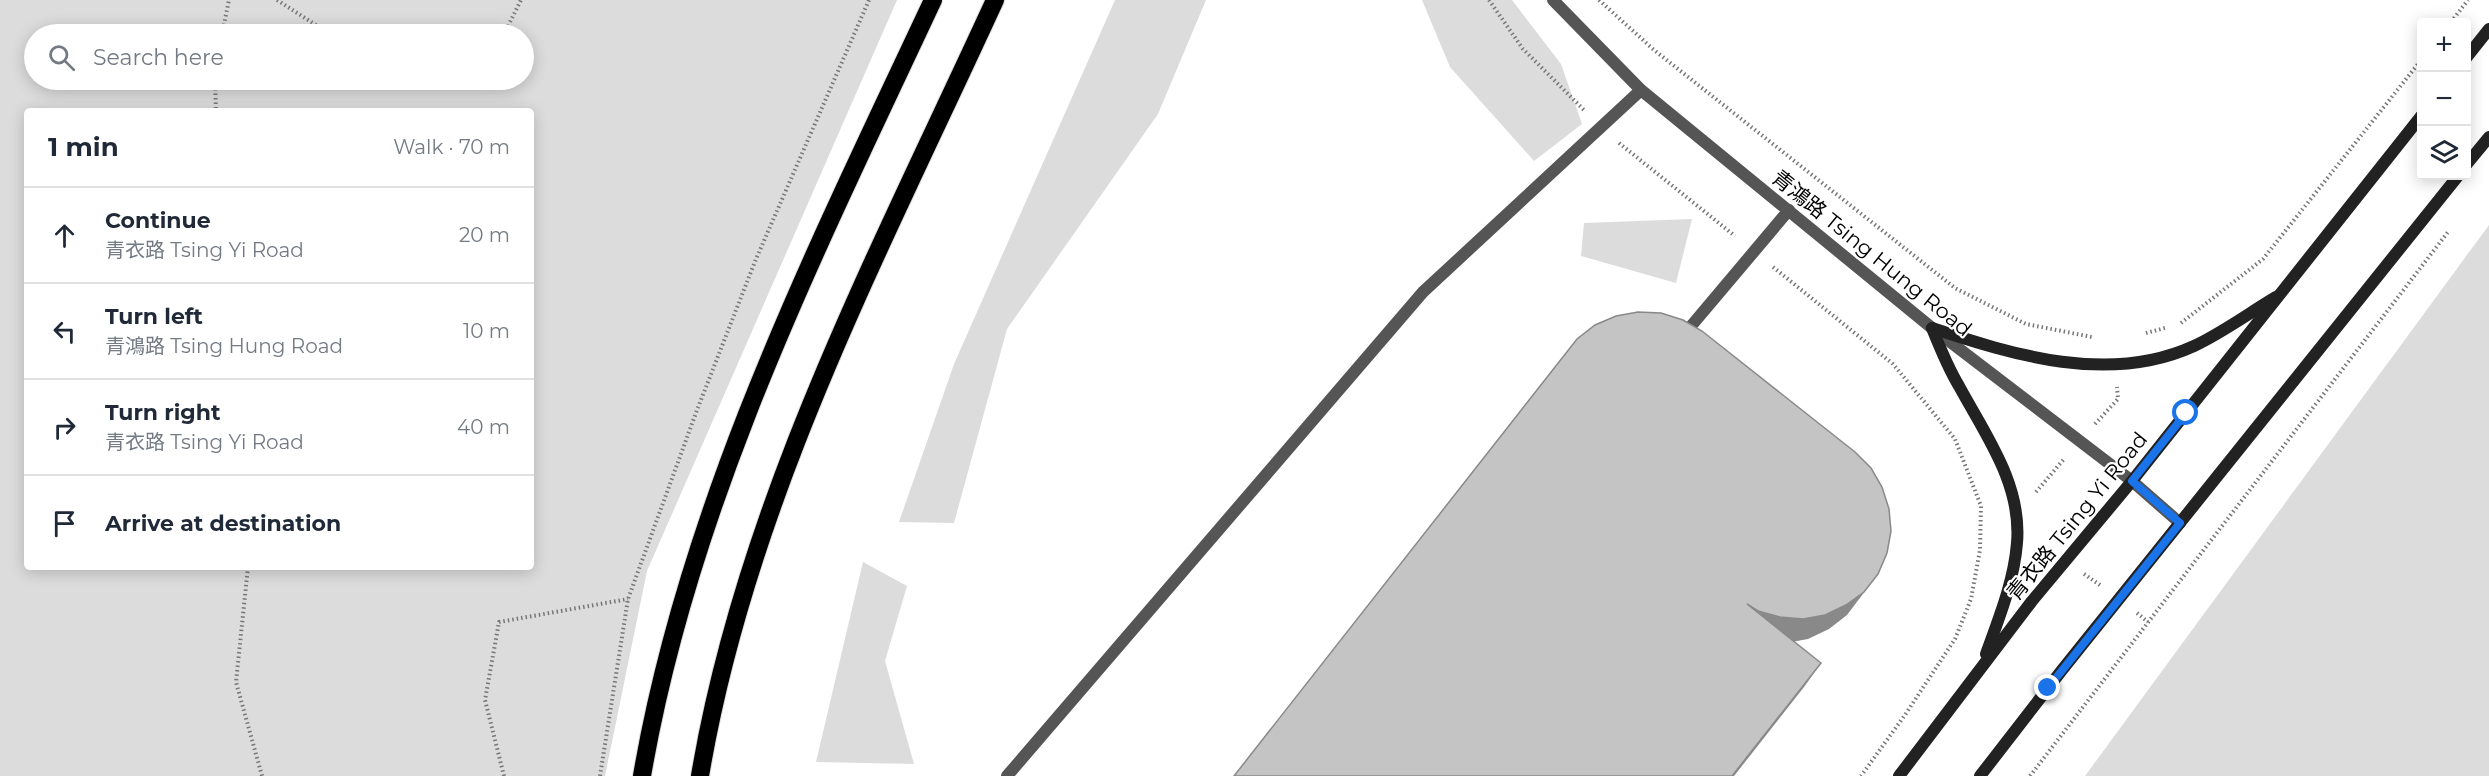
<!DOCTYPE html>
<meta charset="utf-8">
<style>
body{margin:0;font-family:Montserrat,"Noto Sans TC",sans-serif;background:#f6f6f7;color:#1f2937}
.controls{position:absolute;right:18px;top:18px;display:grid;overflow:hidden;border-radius:6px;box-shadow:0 3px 15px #0003}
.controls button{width:54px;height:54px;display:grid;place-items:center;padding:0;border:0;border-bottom:2px solid #e0e1e3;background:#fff;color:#1f2937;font:30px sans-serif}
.stop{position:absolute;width:18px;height:18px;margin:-14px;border:4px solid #1a73e8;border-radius:50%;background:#fff}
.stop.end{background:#1a73e8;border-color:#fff;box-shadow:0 2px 6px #0008}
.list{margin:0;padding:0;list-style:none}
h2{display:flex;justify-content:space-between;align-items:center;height:78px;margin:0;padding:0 24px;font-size:26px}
h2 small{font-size:20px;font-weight:400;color:#747a83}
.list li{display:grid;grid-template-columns:39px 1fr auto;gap:18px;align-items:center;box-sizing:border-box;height:96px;padding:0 24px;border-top:2px solid #e0e1e3}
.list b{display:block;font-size:22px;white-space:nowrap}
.list p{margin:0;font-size:20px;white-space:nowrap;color:#747a83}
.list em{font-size:20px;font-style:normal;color:#747a83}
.icon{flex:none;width:33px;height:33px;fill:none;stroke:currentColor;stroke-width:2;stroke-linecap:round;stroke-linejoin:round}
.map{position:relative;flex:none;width:2489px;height:776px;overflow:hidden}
.search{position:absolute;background:#fff;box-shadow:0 3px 15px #0003;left:24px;top:24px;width:510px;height:66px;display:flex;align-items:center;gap:15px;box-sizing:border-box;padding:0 21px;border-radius:33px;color:#747a83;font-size:22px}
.panel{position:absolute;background:#fff;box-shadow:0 3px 15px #0003;left:24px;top:108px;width:510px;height:462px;border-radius:6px}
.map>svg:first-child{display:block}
.green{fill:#dcdcdc;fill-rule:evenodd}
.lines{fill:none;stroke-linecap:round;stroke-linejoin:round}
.highway-casing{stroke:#dbdbdb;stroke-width:20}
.path{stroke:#777;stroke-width:4;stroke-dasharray:1.5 3;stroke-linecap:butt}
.lane{stroke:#555;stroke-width:12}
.street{stroke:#555;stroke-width:12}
.secondary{stroke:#222;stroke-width:12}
.highway{stroke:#000;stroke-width:18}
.shaded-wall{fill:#898989}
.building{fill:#c4c4c4;stroke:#898989;stroke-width:1.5}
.route{stroke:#1a73e8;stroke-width:8}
.labels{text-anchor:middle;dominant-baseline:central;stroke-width:4.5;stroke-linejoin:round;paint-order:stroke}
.street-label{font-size:21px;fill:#000;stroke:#fff}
</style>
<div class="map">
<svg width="2489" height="776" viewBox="0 0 2489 776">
<rect width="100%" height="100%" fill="#fff"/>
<g class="green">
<path d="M0,0H897L647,571L605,776H0ZM524,34V80H34V34ZM27,111H531V567H27Z"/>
<path d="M1115,0H1206L1158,114L1007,329L954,523L899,522L954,364Z"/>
<path d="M1422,0H1512L1561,64L1582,124L1534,161L1450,67Z"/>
<path d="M1692,219L1676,283L1581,256L1584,223Z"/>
<path d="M2489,225V776H2085Z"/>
<path d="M863,562L907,586L885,661L914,764L816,762Z"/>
</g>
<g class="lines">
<g class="highway-casing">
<g id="highway">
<path d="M642,776C689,501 816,250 933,0"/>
<path d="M700,776C746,501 880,251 995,0"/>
</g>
</g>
<g class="path">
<path d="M277,0L330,34"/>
<path d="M1489,0L1523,49L1585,111"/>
<path d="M1599,0L1654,50L1955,288L2026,324L2092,337"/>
<path d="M2451,22L2468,0"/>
<path d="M222,34L229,0"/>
<path d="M504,34L521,0"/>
<path d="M215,80L216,111"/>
<path d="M1619,143L1735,236"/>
<path d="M1773,267L1893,364L1955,439L1981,506L1980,550L1971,599L1955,639L1905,715L1861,776"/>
<path d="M2181,323L2263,259L2422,59"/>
<path d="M2146,333L2165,328"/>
<path d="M2095,424L2118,399L2117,387"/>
<path d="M2036,492L2064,459"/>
<path d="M248,567L236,682L262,776"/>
<path d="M2084,574L2100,585"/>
<path d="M2137,613L2148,622"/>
<path d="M504,776L485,700L499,622L628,599"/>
<path d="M600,776L628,599L697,410L756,259L869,0"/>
<path d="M2030,776L2448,232"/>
</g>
<g class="lane">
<path d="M1681,338L1789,210"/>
<path d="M1007,776L1423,292L1641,90"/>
</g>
<path class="street" d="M1553,0L1641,90L1932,328L2132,481L2180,523"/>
<g class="secondary">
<path d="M2466,58L2489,29"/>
<path d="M2466,165L2489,137"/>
<path d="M1932,328C2014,355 2109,385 2194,346C2222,333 2249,313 2276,297"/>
<path d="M1932,328C1940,348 1948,368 1959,386C1986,436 2022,484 2017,543C2014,581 1999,618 1986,654"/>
<path d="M1899,776L2032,601L2132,481L2422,115"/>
<path d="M1980,776L2062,670L2458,176"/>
</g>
<use href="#highway" class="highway"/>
</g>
<g class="shaded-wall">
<path d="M1878,574L1847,615L1829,629L1808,639L1786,643L1742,635L1758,611Z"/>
<path d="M1821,663L1804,687L1734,776H1732Z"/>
</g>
<path class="building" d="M1638,312L1661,313L1683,320L1702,331L1855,452L1871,468L1882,487L1889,509L1891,531L1887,553L1878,574L1864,592L1846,605L1825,615L1803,619L1780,617L1758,611L1747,604L1821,663L1732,776H1234L1577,339L1595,325L1616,316Z"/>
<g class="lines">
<path class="route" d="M2048,688L2180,523L2132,481L2186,413"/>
</g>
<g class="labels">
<g class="street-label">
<text transform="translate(1872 253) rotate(39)">青鴻路 Tsing Hung Road</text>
<text transform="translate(2077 516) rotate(-51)">青衣路 Tsing Yi Road</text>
</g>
</g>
</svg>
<div class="controls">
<button>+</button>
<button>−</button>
<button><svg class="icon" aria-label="layers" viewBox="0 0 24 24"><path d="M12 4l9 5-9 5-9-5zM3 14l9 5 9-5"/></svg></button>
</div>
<div class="stop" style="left:2186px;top:413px"></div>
<div class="stop end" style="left:2048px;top:688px"></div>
<div class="search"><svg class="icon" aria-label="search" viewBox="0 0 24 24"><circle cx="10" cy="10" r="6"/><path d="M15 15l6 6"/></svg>Search here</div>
<section class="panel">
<h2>1 min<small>Walk · 70 m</small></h2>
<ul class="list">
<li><svg class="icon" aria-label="ahead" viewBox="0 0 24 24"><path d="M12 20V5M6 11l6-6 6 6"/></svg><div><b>Continue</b><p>青衣路 Tsing Yi Road</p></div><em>20 m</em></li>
<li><svg class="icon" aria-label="left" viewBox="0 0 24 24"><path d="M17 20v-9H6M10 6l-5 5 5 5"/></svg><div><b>Turn left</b><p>青鴻路 Tsing Hung Road</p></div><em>10 m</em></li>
<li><svg class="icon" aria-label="right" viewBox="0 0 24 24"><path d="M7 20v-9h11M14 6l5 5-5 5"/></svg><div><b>Turn right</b><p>青衣路 Tsing Yi Road</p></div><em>40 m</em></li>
<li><svg class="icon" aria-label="arrive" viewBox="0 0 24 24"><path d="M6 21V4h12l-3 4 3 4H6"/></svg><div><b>Arrive at destination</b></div></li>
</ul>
</section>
</div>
